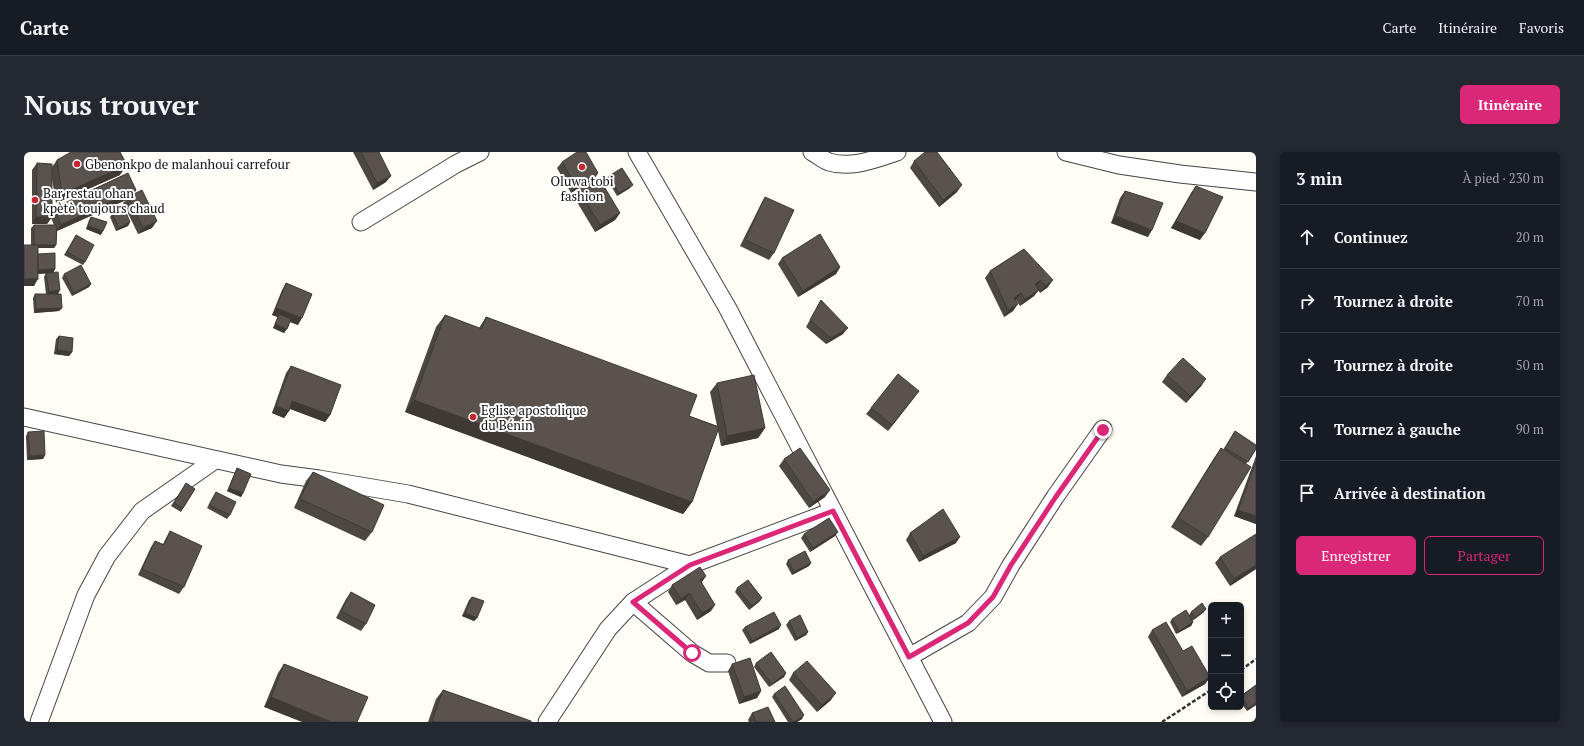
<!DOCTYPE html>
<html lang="fr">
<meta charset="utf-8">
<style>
body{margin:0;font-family:"PT Serif",serif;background:#242831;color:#f1f3f6}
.controls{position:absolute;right:12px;bottom:12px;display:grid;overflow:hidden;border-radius:6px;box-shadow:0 2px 6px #0003}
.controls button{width:36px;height:36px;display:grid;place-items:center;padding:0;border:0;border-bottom:1px solid #363941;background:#171b24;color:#f1f3f6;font:20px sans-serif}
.stop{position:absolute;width:12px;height:12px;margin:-9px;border:3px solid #db2777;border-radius:50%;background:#fff}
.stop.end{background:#db2777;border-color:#fff;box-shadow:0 1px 4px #0008}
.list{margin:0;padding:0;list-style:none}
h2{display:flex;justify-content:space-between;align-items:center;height:52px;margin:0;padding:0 16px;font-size:17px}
h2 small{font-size:13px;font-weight:400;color:#9ea1a6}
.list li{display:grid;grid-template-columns:26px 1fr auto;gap:12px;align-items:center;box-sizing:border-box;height:64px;padding:0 16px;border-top:1px solid #363941}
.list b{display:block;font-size:15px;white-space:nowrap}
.list em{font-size:13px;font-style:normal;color:#9ea1a6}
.actions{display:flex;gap:8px;padding:12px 16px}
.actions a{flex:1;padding:9px 0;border:1px solid #db2777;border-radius:6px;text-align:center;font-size:14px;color:#db2777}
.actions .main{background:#db2777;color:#fff}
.icon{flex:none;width:22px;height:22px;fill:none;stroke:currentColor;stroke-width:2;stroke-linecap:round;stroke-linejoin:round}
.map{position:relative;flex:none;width:1232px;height:570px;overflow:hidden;border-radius:6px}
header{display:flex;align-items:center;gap:24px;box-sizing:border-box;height:56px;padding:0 20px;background:#171b24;border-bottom:1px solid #363941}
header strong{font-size:19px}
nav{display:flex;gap:22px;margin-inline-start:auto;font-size:14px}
.intro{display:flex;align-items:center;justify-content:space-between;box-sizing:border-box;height:96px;padding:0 24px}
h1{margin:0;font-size:28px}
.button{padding:10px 18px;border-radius:6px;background:#db2777;color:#fff;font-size:14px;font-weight:700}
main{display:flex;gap:24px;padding:0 24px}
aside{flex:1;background:#171b24;border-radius:6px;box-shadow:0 2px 6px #0003}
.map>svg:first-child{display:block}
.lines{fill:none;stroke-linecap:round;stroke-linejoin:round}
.minor-casing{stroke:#444;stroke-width:19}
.path{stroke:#333;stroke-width:2.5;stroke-dasharray:4 2;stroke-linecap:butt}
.minor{stroke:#fff;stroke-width:17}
.wall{fill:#4d4742}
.shaded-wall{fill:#3f3936}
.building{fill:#5a524d;stroke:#3f3936}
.route{stroke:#db2777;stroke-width:5}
.poi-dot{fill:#c4262e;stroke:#fff;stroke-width:1.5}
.labels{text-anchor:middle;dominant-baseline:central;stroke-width:4;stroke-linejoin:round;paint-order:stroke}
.poi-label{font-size:13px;fill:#111;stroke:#fff;text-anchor:start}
</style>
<header>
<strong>Carte</strong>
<nav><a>Carte</a><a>Itinéraire</a><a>Favoris</a></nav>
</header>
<div class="intro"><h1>Nous trouver</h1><a class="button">Itinéraire</a></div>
<main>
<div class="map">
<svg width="1232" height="570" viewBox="0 0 1232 570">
<rect width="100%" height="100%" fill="#fffdf5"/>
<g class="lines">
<g class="minor-casing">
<g id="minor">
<path d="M613,0L703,155L919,570"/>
<path d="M788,0C794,3 799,8 805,10C828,17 851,7 873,0"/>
<path d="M1042,0L1095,13L1156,22L1232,30"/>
<path d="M337,70L432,12L456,0"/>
<path d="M0,265L257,322L295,327L384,342L666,413"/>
<path d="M609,450L668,501L685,511H703"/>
<path d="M885,505L944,471L969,445L987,413L1031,345L1079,277"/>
<path d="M15,570L62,443L83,404L118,359L191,308"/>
<path d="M523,570L584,477L609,450L666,413L809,359"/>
</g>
</g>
<g class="path">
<path d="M1217,518L1232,507"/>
<path d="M1138,570L1187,538"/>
</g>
<use href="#minor" class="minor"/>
</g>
<g class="wall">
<path d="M329,0H355L362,30L349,38Z"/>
<path d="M33,8L96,23L32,51L28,27V59L30,56L112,38L110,42L128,76L114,82L99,51L102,48L33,79L32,93L30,96H14V102L31,117L29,121L38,156L35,159L10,161L9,146L11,142H22L20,125L22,121H28L14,122L10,134H0V93H7V76L10,73H30L27,66L23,72H8V18L13,11L28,15Z"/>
<path d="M890,9L933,40L915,55L886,16Z"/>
<path d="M538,10L574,21L570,27L547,41L533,16Z"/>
<path d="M585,24L606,36L593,44L583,27Z"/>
<path d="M1172,34L1176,88L1147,76L1167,41Z"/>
<path d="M555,38L596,61L591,68L571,80L550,45Z"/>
<path d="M1101,39L1124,85L1087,71L1096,46Z"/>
<path d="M741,45L750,101L745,108L716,94L737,52Z"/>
<path d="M88,62L106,70L104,74L92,79L86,65Z"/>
<path d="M67,65L77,83L62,77L65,68Z"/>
<path d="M52,83L61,110L59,113L40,103Z"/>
<path d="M1000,97L1024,135L1016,141L1014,138L1010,144L996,154L992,148H991L989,159L980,165L961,126L966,119Z"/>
<path d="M758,106L816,115L812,122L774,145L754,112Z"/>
<path d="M40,122L67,132L65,135L48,144L38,126Z"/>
<path d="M262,131L274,173L266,170L260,181L249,176L254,165L248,163L258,138Z"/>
<path d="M797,148L819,182L802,192L782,175L793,155Z"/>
<path d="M421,163L455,176L462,165L665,264L693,274L686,240L693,231L741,276L734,286L697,294L694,279L668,350L659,362L381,260L412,175Z"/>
<path d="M35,184L48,200L45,204L30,202L32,187Z"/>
<path d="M267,214L306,263L301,270L266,257L260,266L248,261L262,221Z"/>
<path d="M1143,223L1178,233L1162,251L1138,230Z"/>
<path d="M895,239L864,279L842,262L847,256Z"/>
<path d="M1211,279L1232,297L1222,312L1184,385L1177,394L1147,375L1190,306L1197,296L1199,298Z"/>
<path d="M4,280L21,303L19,307L3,308L2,284Z"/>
<path d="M1232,304V372L1210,364Z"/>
<path d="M760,307L801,345L785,356L755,314Z"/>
<path d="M213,316L219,341L217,345L203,339L211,320Z"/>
<path d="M289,320L348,380L341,389L270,356L282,329Z"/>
<path d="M162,331L171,337L157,360L147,354Z"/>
<path d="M192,340L206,363L203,367L183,356Z"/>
<path d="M146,379L160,435L155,442L114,423L127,395L131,389L139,392L142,386Z"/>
<path d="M886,381L932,391L895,410L882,388Z"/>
<path d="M780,382L811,384L786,400L777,386Z"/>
<path d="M1196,405L1232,417L1206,434L1191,411Z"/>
<path d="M764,408L787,411L785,414L768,423L762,412Z"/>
<path d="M682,424L677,431L687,459L673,468L661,448L652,453L644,440L648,433Z"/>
<path d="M713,436L736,449L725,458L711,440Z"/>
<path d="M327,440L342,472L337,479L312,466L322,447Z"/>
<path d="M448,445L453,466L450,469L438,464L445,448Z"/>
<path d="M1167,460H1180L1168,469L1169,470L1167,474L1152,482L1146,470L1148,467L1165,463Z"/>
<path d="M765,469L784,480L782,483L771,489L762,473Z"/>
<path d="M721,475L755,477L726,492L718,478Z"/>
<path d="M1128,478L1159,499L1186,525L1181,532L1158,545L1124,485Z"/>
<path d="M732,511L762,521L760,525L745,535L730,515Z"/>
<path d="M260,512L344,545L240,555L254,521Z"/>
<path d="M708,512L737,539L733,546L715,552L704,519Z"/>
<path d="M769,521L807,548L793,560L765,528Z"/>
<path d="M1232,533V553L1223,559L1217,551V544Z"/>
<path d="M419,538L507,570H404L412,547Z"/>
<path d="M750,542L778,567L773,570H764L748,545Z"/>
<path d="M728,561L751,570H725L724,568Z"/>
</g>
<g class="shaded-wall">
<path d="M103,13L96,23L32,51L38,42Z"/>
<path d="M574,21L570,27L547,41L552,34Z"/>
<path d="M367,24L362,30L349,38L353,31Z"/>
<path d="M609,33L606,36L593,44L595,41Z"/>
<path d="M938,33L933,40L915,55L919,48Z"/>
<path d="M112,38L108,45H104L102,48L33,79L37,73Z"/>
<path d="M596,61L591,68L571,80L576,73Z"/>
<path d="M1092,64L1128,78L1124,85L1087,71Z"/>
<path d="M12,65H28L23,72H8Z"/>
<path d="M133,69L128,76L114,82L119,76Z"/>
<path d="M1152,69L1181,81L1176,88L1147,76Z"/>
<path d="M106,70L104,74L92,79L95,76Z"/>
<path d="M64,74L79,79L77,83L62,77Z"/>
<path d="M10,93H32L30,96H7Z"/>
<path d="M816,115L812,122L774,145L779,139Z"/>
<path d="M31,117L29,121L11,122L14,118Z"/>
<path d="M0,127H14L10,134H0Z"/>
<path d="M1017,128L1012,135L1011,132Z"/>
<path d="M1029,128L1024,135L1016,141L1021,134Z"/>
<path d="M67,132L65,135L48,144L50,141Z"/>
<path d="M36,138L34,142L22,143L25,140Z"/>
<path d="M1015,138L1010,144L996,154L1001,147Z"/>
<path d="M997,141L992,148L985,153L990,146Z"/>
<path d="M994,152L989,159L980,165L984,158Z"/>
<path d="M38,156L35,159L10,161L12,157Z"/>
<path d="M252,156L278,166L274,173L254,165L255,162L254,165L248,163Z"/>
<path d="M251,172L263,177L260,181L249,176Z"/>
<path d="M824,176L819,182L802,192L807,186Z"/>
<path d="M33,198L48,200L45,204L30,202Z"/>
<path d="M1182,227L1178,233L1162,251L1166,244Z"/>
<path d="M895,239L890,246L864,279L868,273Z"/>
<path d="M390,248L668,350L659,362L381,260Z"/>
<path d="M268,249L306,263L301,270L264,256Z"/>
<path d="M252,254L265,259L260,266L248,261Z"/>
<path d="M741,276L734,286L697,294L703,284Z"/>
<path d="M21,303L19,307L3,308L6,304Z"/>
<path d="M205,336L219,341L217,345L203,339Z"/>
<path d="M806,338L801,345L785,356L789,350Z"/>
<path d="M1214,358L1232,364V372L1210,364Z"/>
<path d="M814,380L811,384L786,400L789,396Z"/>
<path d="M936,385L932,391L895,410L899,404Z"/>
<path d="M787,411L785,414L768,423L770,420Z"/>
<path d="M1232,413V417L1206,434L1210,427Z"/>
<path d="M682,424L677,431L676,428Z"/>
<path d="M665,441L661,448L652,453L657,447Z"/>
<path d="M738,446L736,449L725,458L728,454Z"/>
<path d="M691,453L687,459L673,468L678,461Z"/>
<path d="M1182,457L1180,460L1168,469L1171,466Z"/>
<path d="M441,461L453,466L450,469L438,464Z"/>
<path d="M1169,470L1167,474L1152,482L1155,479Z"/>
<path d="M757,473L755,477L726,492L728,489Z"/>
<path d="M784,480L782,483L771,489L773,486Z"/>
<path d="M762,521L760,525L745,535L748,532Z"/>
<path d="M1186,525L1181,532L1158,545L1163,539Z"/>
<path d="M737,539L733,546L715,552L720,545Z"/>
<path d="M812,541L807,548L793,560L798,553Z"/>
<path d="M247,545L308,570H278L240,555Z"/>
<path d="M1232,551V553L1223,559L1225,556Z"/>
<path d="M780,563L778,567L773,570H770Z"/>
</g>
<g class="building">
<path d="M47,0H96L103,13L38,42L33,8Z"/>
<path d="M337,0H355L367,24L353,31Z"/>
<path d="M553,0H562L574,21L552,34L538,10Z"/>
<path d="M901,0H913L938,33L919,48L890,9Z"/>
<path d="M13,11L28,12V65H12Z"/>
<path d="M598,16L609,33L595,41L585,24Z"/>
<path d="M104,21L112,38L37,73L30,56Z"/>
<path d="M575,26L596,61L576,73L555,38Z"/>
<path d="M1172,34L1199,45L1181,81L1152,69Z"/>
<path d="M118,38L133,69L119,76L104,45Z"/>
<path d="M1101,39L1139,51L1128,78L1092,64Z"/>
<path d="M741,45L770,58L750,101L721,88Z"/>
<path d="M100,56L106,70L95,76L88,62Z"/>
<path d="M67,65L83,70L79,79L64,74Z"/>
<path d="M10,73H33L32,93H10Z"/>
<path d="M796,82L816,115L779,139L758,106Z"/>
<path d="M52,83L70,93L61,110L43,100Z"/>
<rect x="0" y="93" width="14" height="34"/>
<path d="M1000,97L1029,128L1021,134L1017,128L1011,132L1015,138L1001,147L997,141L990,146L994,152L984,158L966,119Z"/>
<path d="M31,101V117L14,118V102Z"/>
<path d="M57,113L67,132L50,141L40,122Z"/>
<path d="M34,120L36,138L25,140L22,121Z"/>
<path d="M262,131L288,142L278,166L252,156Z"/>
<path d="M11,142H37L38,156L12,157Z"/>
<path d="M797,148L824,176L807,186L786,168Z"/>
<path d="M255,162L267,167L263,177L251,172Z"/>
<path d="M421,163L458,177L462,165L673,243L665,264L695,275L668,350L390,248Z"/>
<path d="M35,184L49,186L48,200L33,198Z"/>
<path d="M1159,206L1182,227L1166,244L1143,223Z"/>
<path d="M267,214L317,233L306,263L268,249L265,259L252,254Z"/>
<path d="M874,222L895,239L868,273L847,256Z"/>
<path d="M730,223L741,276L703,284L693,231Z"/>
<path d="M20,279L21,303L6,304L4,280Z"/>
<path d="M1211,279L1232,293V297L1224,310L1201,296Z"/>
<path d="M776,296L806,338L789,350L760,307Z"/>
<path d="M1197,296L1227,315L1184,385L1154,366Z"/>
<path d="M1232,310V364L1214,358Z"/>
<path d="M213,316L227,322L219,341L205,336Z"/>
<path d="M289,320L360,353L348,380L276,347Z"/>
<path d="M162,331L171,337L159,356L150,351Z"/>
<path d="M192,340L212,350L206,363L185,353Z"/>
<path d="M919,357L936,385L899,404L886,381Z"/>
<path d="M805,366L814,380L789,396L780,382Z"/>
<path d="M146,379L178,394L160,435L118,417L131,389L140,393Z"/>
<path d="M1232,382V413L1210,427L1196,405Z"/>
<path d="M781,399L787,411L770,420L764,408Z"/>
<path d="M676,415L682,424L676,428L691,453L678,461L665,441L657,447L648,433Z"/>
<path d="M724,428L738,446L728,454L713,436Z"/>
<path d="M327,440L351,453L342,472L317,459Z"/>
<path d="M448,445L460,449L453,466L441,461Z"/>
<path d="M1178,451L1182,457L1171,466L1167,460Z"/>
<path d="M1162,458L1169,470L1155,479L1148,467Z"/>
<path d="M750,460L757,473L728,489L721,475Z"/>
<path d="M776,463L784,480L773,486L765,469Z"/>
<path d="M1142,470L1159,499L1168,494L1186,525L1163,539L1128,478Z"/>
<path d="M747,500L762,521L748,532L732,511Z"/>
<path d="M726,506L737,539L720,545L708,512Z"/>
<path d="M783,509L812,541L798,553L769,521Z"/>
<path d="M260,512L344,545L333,570H308L247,545Z"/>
<path d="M1232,533V551L1225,556L1217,544Z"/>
<path d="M761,534L780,563L770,570H769L750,542Z"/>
<path d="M419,538L507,569V570H412L408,569Z"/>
<path d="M744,555L751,570H732L728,561Z"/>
</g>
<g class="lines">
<path class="route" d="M668,501L609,450L666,413L809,359L885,505L944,471L969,445L987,413L1031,346L1079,278"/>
</g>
<g class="poi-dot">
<circle cx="53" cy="12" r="4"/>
<circle cx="558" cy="15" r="4"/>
<circle cx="11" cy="48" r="4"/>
<circle cx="449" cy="265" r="4"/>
</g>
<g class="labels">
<g class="poi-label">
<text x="61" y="12">Gbenonkpo de malanhoui carrefour</text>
<text x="558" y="29" text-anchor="middle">Oluwa tobi<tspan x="558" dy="15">fashion</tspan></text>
<text x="19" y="41">Bar restau ohan<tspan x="19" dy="15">kpètè toujours chaud</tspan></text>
<text x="457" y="258">Eglise apostolique<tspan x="457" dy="15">du Bénin</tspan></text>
</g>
</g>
</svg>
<div class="controls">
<button>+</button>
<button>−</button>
<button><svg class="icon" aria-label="locate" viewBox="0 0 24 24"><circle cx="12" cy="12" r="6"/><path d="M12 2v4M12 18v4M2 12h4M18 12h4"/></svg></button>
</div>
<div class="stop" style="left:668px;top:501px"></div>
<div class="stop end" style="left:1079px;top:278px"></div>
</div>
<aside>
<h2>3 min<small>À pied · 230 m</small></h2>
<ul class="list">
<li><svg class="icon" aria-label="ahead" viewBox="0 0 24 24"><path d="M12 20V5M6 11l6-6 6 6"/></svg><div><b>Continuez</b></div><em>20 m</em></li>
<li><svg class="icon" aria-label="right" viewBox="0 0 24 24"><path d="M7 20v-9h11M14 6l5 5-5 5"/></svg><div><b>Tournez à droite</b></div><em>70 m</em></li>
<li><svg class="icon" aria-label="right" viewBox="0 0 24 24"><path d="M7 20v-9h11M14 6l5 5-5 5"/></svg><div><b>Tournez à droite</b></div><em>50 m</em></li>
<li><svg class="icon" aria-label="left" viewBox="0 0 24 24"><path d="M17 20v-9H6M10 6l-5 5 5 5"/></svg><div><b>Tournez à gauche</b></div><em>90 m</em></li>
<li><svg class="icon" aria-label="arrive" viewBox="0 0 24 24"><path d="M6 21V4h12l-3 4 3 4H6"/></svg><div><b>Arrivée à destination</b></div></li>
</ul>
<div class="actions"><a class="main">Enregistrer</a><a>Partager</a></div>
</aside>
</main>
